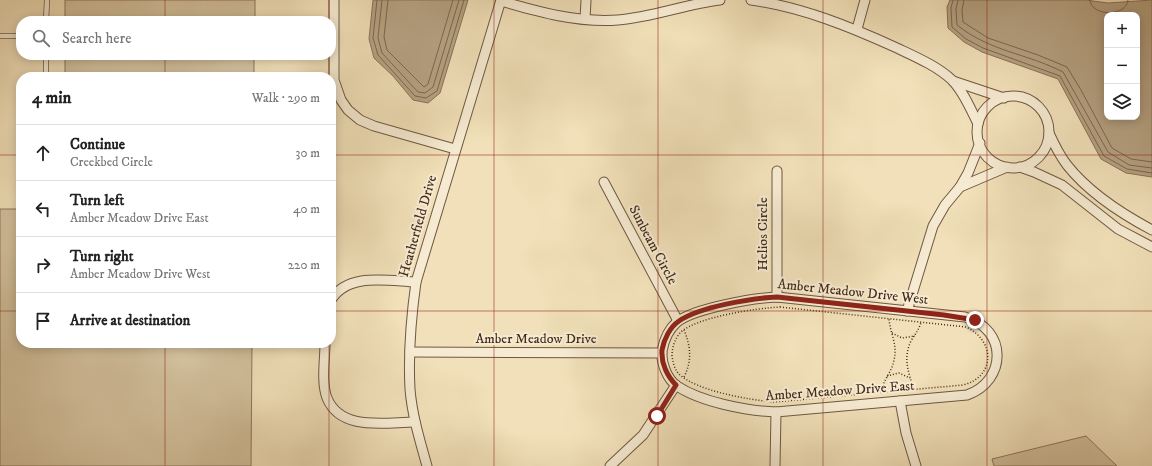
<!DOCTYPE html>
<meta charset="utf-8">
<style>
body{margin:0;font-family:"IM FELL DW Pica",serif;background:#f6f6f6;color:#222}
.controls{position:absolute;right:12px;top:12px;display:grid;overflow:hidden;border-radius:8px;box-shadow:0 2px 10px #0003}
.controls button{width:36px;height:36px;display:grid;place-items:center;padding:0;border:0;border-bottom:1px solid #e0e0e0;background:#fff;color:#222;font:20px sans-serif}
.stop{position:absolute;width:12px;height:12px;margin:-9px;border:3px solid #8f2418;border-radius:50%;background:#fff}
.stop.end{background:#8f2418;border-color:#fff;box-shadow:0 1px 4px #0008}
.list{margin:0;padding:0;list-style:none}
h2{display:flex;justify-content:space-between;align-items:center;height:52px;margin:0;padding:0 16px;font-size:17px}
h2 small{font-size:13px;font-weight:400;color:#767676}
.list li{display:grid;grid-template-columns:26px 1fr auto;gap:12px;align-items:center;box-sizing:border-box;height:56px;padding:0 16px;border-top:1px solid #e0e0e0}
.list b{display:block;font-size:15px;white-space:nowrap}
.list p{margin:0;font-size:13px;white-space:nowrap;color:#767676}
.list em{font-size:13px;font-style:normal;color:#767676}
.icon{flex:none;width:22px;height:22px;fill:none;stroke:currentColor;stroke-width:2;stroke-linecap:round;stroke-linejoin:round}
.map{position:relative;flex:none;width:1152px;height:466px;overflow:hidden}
.search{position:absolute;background:#fff;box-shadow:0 2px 10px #0003;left:16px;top:16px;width:320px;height:44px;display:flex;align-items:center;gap:10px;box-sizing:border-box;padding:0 14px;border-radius:16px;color:#767676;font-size:15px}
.panel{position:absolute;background:#fff;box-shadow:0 2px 10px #0003;left:16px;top:72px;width:320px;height:276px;border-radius:16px}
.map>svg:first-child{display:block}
.green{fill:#d3c19e;stroke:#8b765c}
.water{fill:#b6a283;stroke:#887259;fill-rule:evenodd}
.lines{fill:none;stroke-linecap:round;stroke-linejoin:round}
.shore{stroke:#7c664e;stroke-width:1}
.service-casing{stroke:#6e5842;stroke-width:6}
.minor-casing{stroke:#6e5842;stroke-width:11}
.path{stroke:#432a1a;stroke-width:1.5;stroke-dasharray:1 2;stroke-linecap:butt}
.service{stroke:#f6ebd2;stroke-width:4.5}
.minor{stroke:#f6ebd2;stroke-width:9}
.route{stroke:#8f2418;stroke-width:5}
.grid{fill:none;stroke:#8f2418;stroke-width:1;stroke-opacity:0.55}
.labels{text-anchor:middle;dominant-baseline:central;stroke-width:4;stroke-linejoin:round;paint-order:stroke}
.street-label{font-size:14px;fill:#432a1a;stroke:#f6ebd2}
</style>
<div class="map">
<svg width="1152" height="466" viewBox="0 0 1152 466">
<rect width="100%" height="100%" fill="#f1e0b9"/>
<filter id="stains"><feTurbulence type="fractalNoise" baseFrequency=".005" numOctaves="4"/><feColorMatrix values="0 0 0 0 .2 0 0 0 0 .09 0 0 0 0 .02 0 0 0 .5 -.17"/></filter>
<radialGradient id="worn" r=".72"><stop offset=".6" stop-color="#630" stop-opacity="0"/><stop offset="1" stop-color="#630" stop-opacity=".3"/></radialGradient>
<g class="green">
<rect x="65" y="0" width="190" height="21"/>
<rect x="65" y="55" width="189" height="22"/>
<path d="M0,209H21V343H252L251,466H0Z"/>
<path d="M1086,436L1117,466H994L992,459Z"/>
</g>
<g class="water">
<path d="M373,0H468L440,93L428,103L413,100L393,76L374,58L369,39Z"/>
<path d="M950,0H1086L1108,3L1152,0V177L1126,173L1101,159L1058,79L982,52L964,42L948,28L947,7ZM1107,15H1137V117H1107Z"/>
</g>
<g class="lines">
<g class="shore">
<path d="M377,0L373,38L378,55L415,96L426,98L437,91L464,0"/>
<path d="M382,0L378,38L382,53L418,92L425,93L433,87L459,0"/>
<path d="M388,0L384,37L387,50L424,87L428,84L453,0"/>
<path d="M953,0L951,8L952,27L966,39L983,48L1060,76L1104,156L1127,169L1152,173"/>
<path d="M958,0L956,9L957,25C991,52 1026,53 1063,72L1108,152L1129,165L1152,168"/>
<path d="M964,0L962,10L963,22L988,38L1038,55L1067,67L1081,90L1112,148L1131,159L1152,162"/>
<path d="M1090,0C1091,17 1127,17 1128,0"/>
</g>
<g class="service-casing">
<g id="service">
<path d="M46,21L47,0"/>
<path d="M0,36H21"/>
<path d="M46,77V55"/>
</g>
</g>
<g class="minor-casing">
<g id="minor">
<path d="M334,0V80L341,100L348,110L360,120L374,126L455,149"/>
<path d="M751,0C802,7 851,27 897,48C916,57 937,66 952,80C964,92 971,110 978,124"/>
<path d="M501,1C539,12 578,23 618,20C653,17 686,4 720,0"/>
<path d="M585,19L586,0"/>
<path d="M857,29L865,0"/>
<path d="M953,81L1004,98"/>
<circle cx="1013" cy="132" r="36"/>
<path d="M1049,133C1054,144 1060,156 1067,165C1089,193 1122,214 1152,230"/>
<path d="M1020,167L1034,172L1062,185L1118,229L1152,247"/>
<path d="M604,182L678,321"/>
<path d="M960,187L1007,167"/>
<path d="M777,297L965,317C1008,329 1007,381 967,395L776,412C747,411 701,402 677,386C667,379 661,363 662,351C664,340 669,329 677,322C695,308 754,298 777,297Z"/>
<path d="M777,297V171"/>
<path d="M331,300C348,272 388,281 416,282"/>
<path d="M907,311L933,226L945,205L960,187L968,173L980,143"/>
<path d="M325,343C325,360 321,382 327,398C341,432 386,422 415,422"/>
<path d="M410,352L662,353"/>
<path d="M900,401L906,433L916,466"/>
<path d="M427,466C420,441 412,415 410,389C408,353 411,318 416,282L501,0"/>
<path d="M610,466L643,435L676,385"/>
<path d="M775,466L776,412"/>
</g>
</g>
<g class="path">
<path d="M780,307L966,327C996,341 995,377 963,385L774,402C750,400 695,391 678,373C674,368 673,362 672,356C672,347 675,339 680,333C695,317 758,308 780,307Z"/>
<path d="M892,333L902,338L915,336"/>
<path d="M887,376L899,373L910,378"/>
<path d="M684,377C692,361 691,347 684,330"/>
<path d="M914,389C908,372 903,358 911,341C915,334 919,330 921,322"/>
<path d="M881,392C883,380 892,372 894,360C898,345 890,333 889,319"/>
</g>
<use href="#service" class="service"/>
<use href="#minor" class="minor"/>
</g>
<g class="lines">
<path class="route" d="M657,416L676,385C667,376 661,363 662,350C664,339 670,327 679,321C699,307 752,298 777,297L944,315L975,320"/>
</g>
<path class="grid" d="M165,0V21M329,0V21M494,0V466M658,0V466M823,0V466M987,0V466M165,55V77M329,55V77M0,155H21M331,155H1152M0,311H21M331,311H1152M165,343V466M329,343V466"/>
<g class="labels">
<g class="street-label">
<text transform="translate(418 226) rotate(-74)">Heatherfield Drive</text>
<text transform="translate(763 234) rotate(-90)">Helios Circle</text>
<text transform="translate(653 245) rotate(62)">Sunbeam Circle</text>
<text transform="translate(853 292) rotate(6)">Amber Meadow Drive West</text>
<text x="536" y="339">Amber Meadow Drive</text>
<text transform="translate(840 391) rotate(-4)">Amber Meadow Drive East</text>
</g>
</g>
<rect width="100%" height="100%" filter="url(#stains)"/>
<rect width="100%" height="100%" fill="url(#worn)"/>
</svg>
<div class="controls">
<button>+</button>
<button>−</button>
<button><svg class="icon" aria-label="layers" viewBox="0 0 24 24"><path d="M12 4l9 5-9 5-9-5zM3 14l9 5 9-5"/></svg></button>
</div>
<div class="stop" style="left:657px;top:416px"></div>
<div class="stop end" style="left:975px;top:320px"></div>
<div class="search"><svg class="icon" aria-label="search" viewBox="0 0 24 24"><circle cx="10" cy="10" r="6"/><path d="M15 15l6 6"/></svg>Search here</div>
<section class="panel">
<h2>4 min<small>Walk · 290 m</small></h2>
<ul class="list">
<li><svg class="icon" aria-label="ahead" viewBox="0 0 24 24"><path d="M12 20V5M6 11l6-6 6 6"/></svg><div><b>Continue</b><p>Creekbed Circle</p></div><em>30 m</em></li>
<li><svg class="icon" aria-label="left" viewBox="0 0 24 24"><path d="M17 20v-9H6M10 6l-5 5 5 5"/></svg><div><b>Turn left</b><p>Amber Meadow Drive East</p></div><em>40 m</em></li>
<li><svg class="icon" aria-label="right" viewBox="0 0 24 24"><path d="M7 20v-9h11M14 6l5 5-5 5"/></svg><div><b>Turn right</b><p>Amber Meadow Drive West</p></div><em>220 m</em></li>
<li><svg class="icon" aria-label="arrive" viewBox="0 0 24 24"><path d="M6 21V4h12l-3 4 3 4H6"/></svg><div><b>Arrive at destination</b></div></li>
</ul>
</section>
</div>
